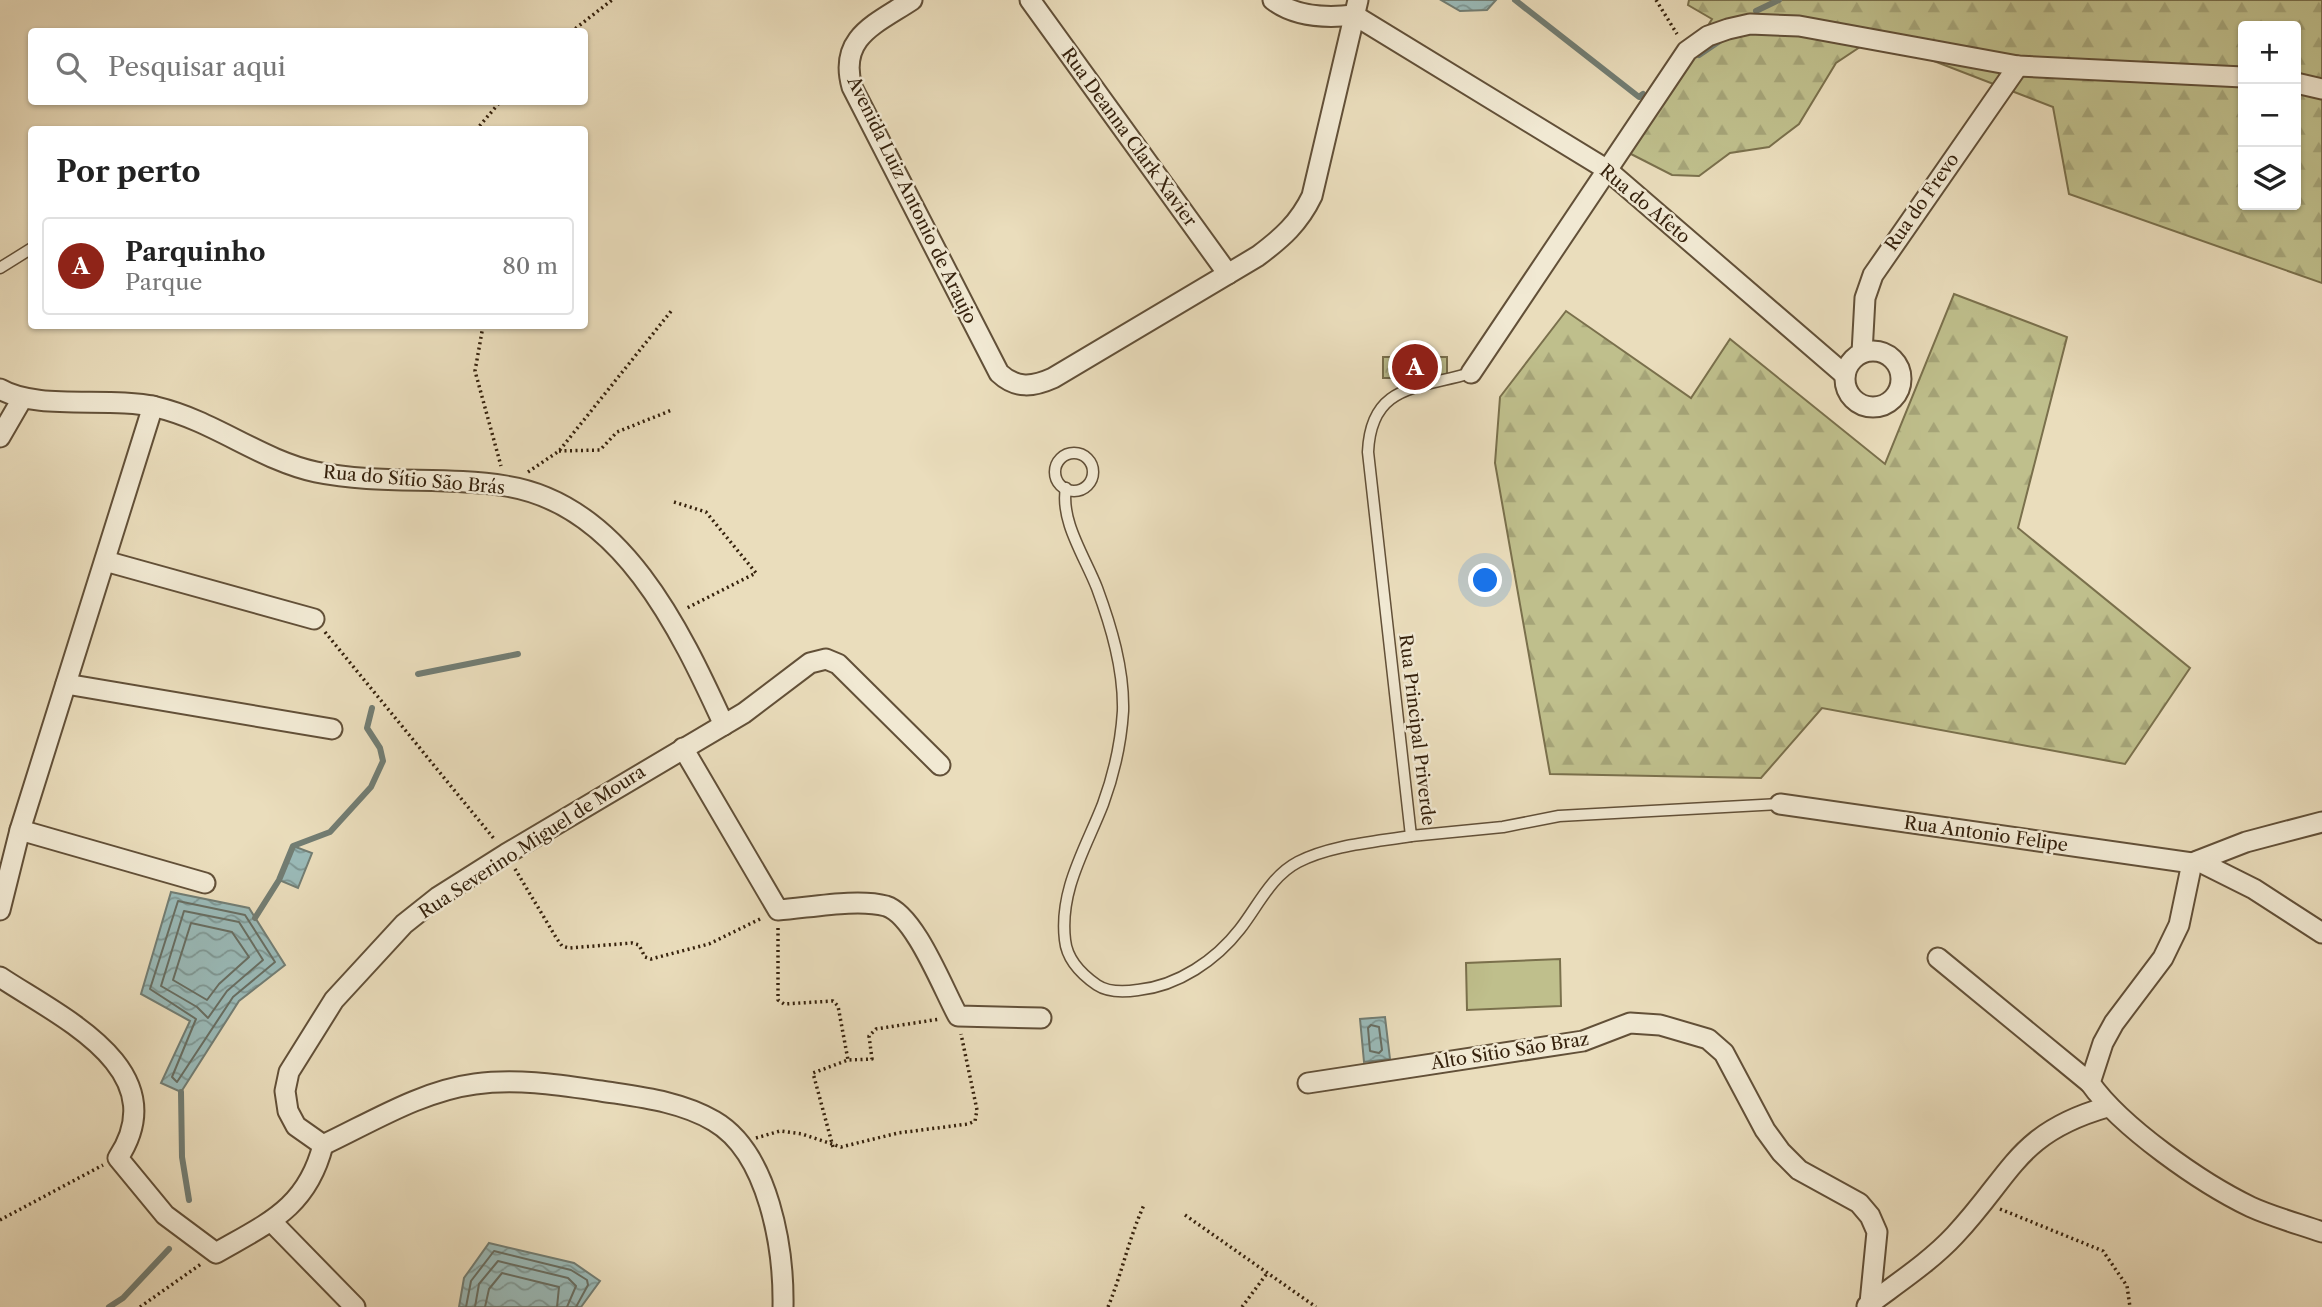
<!DOCTYPE html>
<html lang="pt">
<meta charset="utf-8">
<style>
body{margin:0;font-family:"Libre Caslon Text",serif;background:#f6f6f6;color:#222}
.controls{position:absolute;right:21px;top:21px;display:grid;overflow:hidden;border-radius:7px;box-shadow:0 2px 5px #0004}
.controls button{width:63px;height:63px;display:grid;place-items:center;padding:0;border:0;border-bottom:2px solid #e0e0e0;background:#fff;color:#222;font:35px sans-serif}
.you{position:absolute;left:1486px;top:581px;width:24px;height:24px;margin:-18px;border:5px solid #fff;border-radius:50%;background:#1a73e8;box-shadow:0 0 0 10px #1a73e833}
.badge{display:grid;place-items:center;width:46px;height:46px;border-radius:50%;background:#8f2418;color:#fff;font-size:23px;font-weight:700}
.pin{position:absolute;translate:-50% -50%;border:4px solid #fff;box-shadow:0 2px 7px #0006}
.list{margin:0;padding:0;list-style:none}
h2{display:flex;justify-content:space-between;align-items:center;height:91px;margin:0;padding:0 28px;font-size:30px}
h2 small{font-size:23px;font-weight:400;color:#767676}
.list li{display:grid;grid-template-columns:46px 1fr auto;gap:21px;align-items:center;box-sizing:border-box;height:98px;margin:0 14px 14px;padding:0 14px;border:2px solid #e0e0e0;border-radius:7px}
.list b{display:block;font-size:26px;white-space:nowrap}
.list p{margin:0;font-size:23px;white-space:nowrap;color:#767676}
.list em{font-size:23px;font-style:normal;color:#767676}
.icon{flex:none;width:38px;height:38px;fill:none;stroke:currentColor;stroke-width:2;stroke-linecap:round;stroke-linejoin:round}
.map{position:relative;flex:none;width:2322px;height:1307px;overflow:hidden}
.search{position:absolute;background:#fff;box-shadow:0 2px 5px #0004;left:28px;top:28px;width:560px;height:77px;display:flex;align-items:center;gap:18px;box-sizing:border-box;padding:0 24px;border-radius:7px;color:#767676;font-size:26px}
.panel{position:absolute;background:#fff;box-shadow:0 2px 5px #0004;left:28px;top:126px;width:560px;height:203px;border-radius:7px}
.map>svg:first-child{display:block}
.grass{fill:#bfbf8c;stroke:#7a704c;stroke-width:2}
.forest{fill:url(#forest-firs);stroke:#7a704c;stroke-width:2;fill-rule:evenodd}
.park{fill:url(#park-crowns);stroke:#7a704c;stroke-width:2}
.water{fill:url(#water-waves);stroke:#727d73;stroke-width:2}
.lines{fill:none;stroke-linecap:round;stroke-linejoin:round}
.shore{stroke:#686e62;stroke-width:2}
.stream{stroke:#727d73;stroke-width:6}
.lane-casing{stroke:#625038;stroke-width:13}
.street-casing{stroke:#625038;stroke-width:23}
.path{stroke:#35210c;stroke-width:3.5;stroke-dasharray:2 3.5;stroke-linecap:butt}
.lane{stroke:#f1e9d3;stroke-width:10}
.street{stroke:#f1e9d3;stroke-width:19}
.labels{text-anchor:middle;dominant-baseline:central;stroke-width:5;stroke-linejoin:round;paint-order:stroke}
.street-label{font-size:18px;fill:#35210c;stroke:#f1e9d3}
</style>
<div class="map">
<svg width="2322" height="1307" viewBox="0 0 2322 1307">
<defs>
<pattern id="forest-firs" width="22" height="20" patternUnits="userSpaceOnUse" patternTransform="scale(1.75)"><rect width="22" height="20" fill="#bfbf8c"/><path d="M5 1l3.5 6h-7zM16 11l3.5 6h-7z" fill="#a5a478"/></pattern>
<pattern id="park-crowns" width="20" height="18" patternUnits="userSpaceOnUse" patternTransform="scale(1.75)"><rect width="20" height="18" fill="#bfbf8c"/><path d="M2 6a3 3 0 1 1 6 0M12 15a3 3 0 1 1 6 0" fill="none" stroke="#a5a478"/></pattern>
<pattern id="water-waves" width="16" height="10" patternUnits="userSpaceOnUse" patternTransform="scale(1.75)"><rect width="16" height="10" fill="#9abab8"/><path d="M0 5q4-4 8 0t8 0" fill="none" stroke="#7e9794"/></pattern>
</defs>
<rect width="100%" height="100%" fill="#eaddbc"/>
<filter id="stains"><feTurbulence type="fractalNoise" baseFrequency=".00286" numOctaves="4"/><feColorMatrix values="0 0 0 0 .2 0 0 0 0 .09 0 0 0 0 .02 0 0 0 .5 -.17"/></filter>
<radialGradient id="worn" r=".72"><stop offset=".6" stop-color="#630" stop-opacity="0"/><stop offset="1" stop-color="#630" stop-opacity=".3"/></radialGradient>
<path class="grass" d="M1560,959L1561,1006L1467,1010L1466,963Z"/>
<g class="forest">
<path d="M1689,0H2322V283L2069,194L2053,107L1895,46L1869,41L1836,63L1799,124L1769,147L1730,153L1699,176L1672,175L1629,153L1712,19L1688,5ZM2243,26H2296V205H2243Z"/>
<path d="M1954,294L2067,337L2018,528L2190,668L2125,764L1822,708L1761,778L1550,774L1495,463L1500,397L1566,311L1691,398L1730,339L1885,464Z"/>
</g>
<rect class="park" x="1383" y="357" width="64" height="21"/>
<g class="water">
<path d="M1441,0H1496L1487,10L1460,11Z"/>
<path d="M293,846L312,853L298,888L279,880Z"/>
<path d="M171,892L249,908L285,965L239,1001L181,1092L161,1083L190,1021L141,994Z"/>
<path d="M1385,1017L1390,1059L1364,1062L1360,1019Z"/>
<path d="M489,1243L574,1263L600,1281L581,1307H459L464,1278Z"/>
</g>
<g class="lines">
<g class="shore">
<path d="M178,901L245,915L275,962L233,997L177,1082L172,1077L196,1019L150,989Z"/>
<path d="M184,911L239,922L263,960L227,991L208,1018L197,1007L161,986Z"/>
<path d="M191,923L232,932L249,957L219,984L207,1000L173,980Z"/>
<path d="M1371,1025L1379,1027L1382,1050L1379,1053L1370,1051L1368,1028Z"/>
<path d="M466,1307L471,1281L494,1251L571,1270L587,1280L588,1285L576,1307"/>
<path d="M475,1307L479,1284L498,1261L568,1278L576,1286L567,1307"/>
<path d="M485,1307L489,1289L502,1273L559,1287L557,1307"/>
</g>
<g class="stream">
<path d="M1515,0L1639,97L1643,94"/>
<path d="M1756,11L1779,0"/>
<path d="M1699,55L1724,38"/>
<path d="M418,674L518,654"/>
<path d="M255,918L279,880L293,846L330,832L371,787L383,761L380,748L367,728L372,708"/>
<path d="M181,1092L182,1157L189,1200"/>
<path d="M109,1307L123,1298L169,1249"/>
</g>
<g class="lane-casing">
<g id="lane">
<path d="M0,268L32,248"/>
<path d="M1471,373C1417,389 1371,384 1368,452L1411,836L1503,827L1559,816L1780,804"/>
<circle cx="1074" cy="472" r="19"/>
<path d="M1066,488C1060,521 1085,557 1097,588C1111,626 1124,669 1123,711C1121,743 1114,774 1103,804C1086,848 1059,890 1065,940C1067,960 1081,974 1097,985C1109,993 1125,992 1138,990C1178,986 1216,960 1240,929C1258,906 1271,876 1298,862C1331,845 1375,842 1411,836"/>
</g>
</g>
<g class="street-casing">
<g id="street">
<path d="M912,0C876,24 838,37 852,87L999,373C1016,389 1033,387 1053,378L1258,256C1282,238 1299,223 1312,196L1358,0"/>
<path d="M1030,0L1228,274"/>
<path d="M1273,0C1295,17 1328,18 1354,15"/>
<path d="M1354,15L1606,169L1845,375"/>
<path d="M2296,83L2322,89"/>
<circle cx="1873" cy="379" r="28"/>
<path d="M1862,353L1865,298L1873,275L2018,66"/>
<path d="M1471,373L1687,51L1708,36L1728,29L1750,24L1799,26L2018,66L2243,77"/>
<path d="M0,389C37,411 110,396 156,407C215,421 260,460 316,472C379,485 444,476 506,486C621,504 680,629 724,725"/>
<path d="M0,437L22,399"/>
<path d="M105,561L314,619"/>
<path d="M66,684L332,729"/>
<path d="M683,748L778,910C808,908 857,898 886,906C915,915 943,989 958,1016L1041,1018"/>
<path d="M1780,804L2192,863L2246,842L2322,822"/>
<path d="M20,830L205,883"/>
<path d="M2198,861L2254,889L2322,933"/>
<path d="M2192,863L2179,925L2163,958L2114,1023L2103,1043L2090,1083C2121,1127 2201,1183 2251,1207C2273,1217 2299,1224 2322,1232"/>
<path d="M0,910L20,830L153,406"/>
<path d="M1938,958L2090,1083"/>
<path d="M0,977C60,1017 176,1069 118,1158L165,1215L216,1253C268,1223 307,1208 323,1145"/>
<path d="M1308,1083L1583,1041L1630,1023L1660,1025L1708,1039L1724,1053L1765,1130L1781,1152L1799,1170L1859,1203L1870,1216L1877,1232L1870,1303"/>
<path d="M323,1145L296,1126L288,1111L285,1091L289,1072L334,1000L404,924L438,897L506,854L744,713L810,663L826,659L838,664L940,765"/>
<path d="M323,1145C370,1123 421,1091 475,1084C517,1078 560,1085 601,1091C639,1097 680,1101 714,1121C769,1153 784,1249 783,1307"/>
<path d="M271,1221L355,1307"/>
<path d="M1867,1306C1896,1284 1930,1262 1955,1235C2013,1173 2017,1133 2107,1107"/>
</g>
</g>
<g class="path">
<path d="M1656,0L1677,34"/>
<path d="M571,32L612,0"/>
<path d="M476,130L500,102"/>
<path d="M483,326L475,371L501,466"/>
<path d="M559,451L600,450L617,432L672,410"/>
<path d="M528,472L559,451L672,310"/>
<path d="M674,502L706,512L756,573L685,609"/>
<path d="M325,632L495,840"/>
<path d="M515,869L557,939L562,946L569,948L632,943L639,945L645,957L651,959L709,944L762,918"/>
<path d="M778,928V1000L784,1004L833,1001L838,1006L848,1060"/>
<path d="M756,1138L780,1131L802,1134L841,1147L898,1133L968,1124L975,1121L977,1110L961,1034"/>
<path d="M833,1147L813,1073L848,1060L872,1059L869,1036L876,1029L940,1019"/>
<path d="M2000,1209L2103,1251L2127,1286L2130,1307"/>
<path d="M1185,1215L1316,1307"/>
<path d="M0,1220L103,1165"/>
<path d="M140,1307L201,1264"/>
<path d="M1108,1307C1122,1273 1129,1238 1144,1205"/>
<path d="M1242,1307L1268,1272"/>
</g>
<use href="#lane" class="lane"/>
<use href="#street" class="street"/>
</g>
<g class="labels">
<g class="street-label">
<text transform="translate(1129 137) rotate(54)">Rua Deanna Clark Xavier</text>
<text transform="translate(912 200) rotate(64)">Avenida Luiz Antonio de Araujo</text>
<text transform="translate(1922 202) rotate(-55)">Rua do Frevo</text>
<text transform="translate(1645 204) rotate(40)">Rua do Afeto</text>
<text transform="translate(414 480) rotate(5)">Rua do Sítio São Brás</text>
<text transform="translate(1417 730) rotate(83)">Rua Principal Priverde</text>
<text transform="translate(1986 834) rotate(8)">Rua Antonio Felipe</text>
<text transform="translate(532 842) rotate(-33)">Rua Severino Miguel de Moura</text>
<text transform="translate(1510 1051) rotate(-9)">Alto Sitio São Braz</text>
</g>
</g>
<rect width="100%" height="100%" filter="url(#stains)"/>
<rect width="100%" height="100%" fill="url(#worn)"/>
</svg>
<div class="controls">
<button>+</button>
<button>−</button>
<button><svg class="icon" aria-label="layers" viewBox="0 0 24 24"><path d="M12 4l9 5-9 5-9-5zM3 14l9 5 9-5"/></svg></button>
</div>
<div class="you"></div>
<div class="pin badge" style="left:1415px;top:367px">A</div>
<div class="search"><svg class="icon" aria-label="search" viewBox="0 0 24 24"><circle cx="10" cy="10" r="6"/><path d="M15 15l6 6"/></svg>Pesquisar aqui</div>
<section class="panel">
<h2>Por perto<small></small></h2>
<ul class="list">
<li><span class="badge">A</span><div><b>Parquinho</b><p>Parque</p></div><em>80 m</em></li>
</ul>
</section>
</div>
